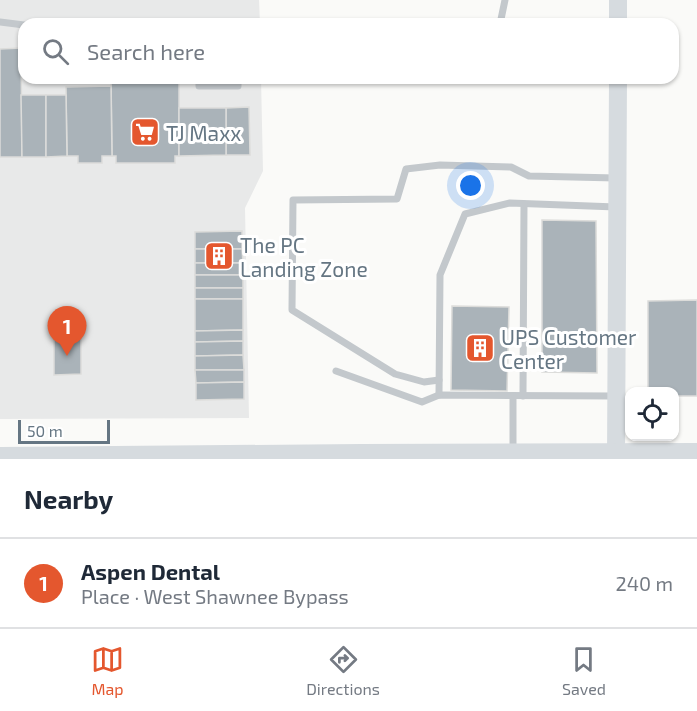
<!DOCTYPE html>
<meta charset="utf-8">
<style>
body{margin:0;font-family:"Exo 2",sans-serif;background:#f6f6f7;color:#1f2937}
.controls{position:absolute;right:18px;bottom:18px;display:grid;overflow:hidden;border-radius:12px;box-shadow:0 2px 4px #0004}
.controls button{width:54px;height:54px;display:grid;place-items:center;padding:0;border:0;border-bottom:2px solid #e0e1e3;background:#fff;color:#1f2937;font:30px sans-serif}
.scale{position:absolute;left:18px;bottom:15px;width:92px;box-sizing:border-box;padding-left:6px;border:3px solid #657683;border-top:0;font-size:16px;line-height:21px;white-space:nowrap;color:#657683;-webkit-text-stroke:4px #fff;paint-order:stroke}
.you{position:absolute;left:471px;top:186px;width:21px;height:21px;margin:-15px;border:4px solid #fff;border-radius:50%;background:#1a73e8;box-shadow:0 0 0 9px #1a73e833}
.badge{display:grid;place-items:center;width:39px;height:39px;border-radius:50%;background:#e4572e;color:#fff;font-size:20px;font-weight:700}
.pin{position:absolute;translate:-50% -50px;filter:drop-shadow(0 2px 3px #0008)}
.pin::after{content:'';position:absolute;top:32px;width:21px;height:18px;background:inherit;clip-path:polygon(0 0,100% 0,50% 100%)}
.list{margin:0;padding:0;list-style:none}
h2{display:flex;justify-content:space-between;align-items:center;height:78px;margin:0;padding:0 24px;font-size:26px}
h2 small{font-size:20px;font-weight:400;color:#747a83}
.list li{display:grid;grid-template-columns:39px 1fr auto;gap:18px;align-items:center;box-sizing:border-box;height:90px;padding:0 24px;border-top:2px solid #e0e1e3}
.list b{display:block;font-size:22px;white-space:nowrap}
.list p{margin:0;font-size:20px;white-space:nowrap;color:#747a83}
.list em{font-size:20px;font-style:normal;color:#747a83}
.icon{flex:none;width:33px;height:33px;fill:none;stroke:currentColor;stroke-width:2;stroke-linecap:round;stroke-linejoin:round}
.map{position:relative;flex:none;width:697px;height:459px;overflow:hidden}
.search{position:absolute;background:#fff;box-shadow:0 2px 4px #0004;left:18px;right:18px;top:18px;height:66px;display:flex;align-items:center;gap:15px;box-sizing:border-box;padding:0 21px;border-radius:18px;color:#747a83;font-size:22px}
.sheet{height:168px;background:#fff}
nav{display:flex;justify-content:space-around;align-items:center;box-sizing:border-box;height:84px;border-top:2px solid #e0e1e3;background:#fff;font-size:16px;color:#747a83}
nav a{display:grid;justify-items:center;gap:3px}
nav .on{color:#e4572e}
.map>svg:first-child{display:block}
.built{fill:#e8e9e9}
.building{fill:#aab3b9;stroke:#dcdcda;stroke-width:1.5}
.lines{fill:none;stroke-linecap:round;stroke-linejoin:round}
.lane{stroke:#c3c8cc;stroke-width:7}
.secondary{stroke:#d6dbdf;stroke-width:18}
.highway{stroke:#d6dbdf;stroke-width:24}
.labels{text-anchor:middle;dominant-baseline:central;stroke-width:6;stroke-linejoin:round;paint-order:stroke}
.poi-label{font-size:21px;fill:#657683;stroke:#fff;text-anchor:start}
</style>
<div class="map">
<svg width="697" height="459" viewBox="0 0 697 459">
<rect width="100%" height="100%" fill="#fafaf8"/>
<path class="built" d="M0,0H259L260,24H24V78H261L263,171L245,208L249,418L0,419Z"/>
<g class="building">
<path d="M21,48L22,157H0V49Z"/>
<path d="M111,78H179V156H175V163H116V156H112Z"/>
<path d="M111,86L112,156H102V163H78V156H67L66,87Z"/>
<path d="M21,95H46V157H22Z"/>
<path d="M46,95H66L67,156L46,157Z"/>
<path d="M249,107L250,155H226V108Z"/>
<path d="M179,108H226V155L179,156Z"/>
<path d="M542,220L596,221L597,373L542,372Z"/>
<path d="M242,231V249H195V232Z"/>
<path d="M195,249H242L243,263H195Z"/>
<rect x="195" y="263" width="48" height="12"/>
<rect x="195" y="275" width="48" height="13"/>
<rect x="195" y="288" width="48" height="11"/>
<path d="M195,299H243V330L195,331Z"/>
<path d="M697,300V396H674V392H648V301Z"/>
<path d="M452,306L509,307L507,391L451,390Z"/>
<path d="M243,330V341L195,342V331Z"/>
<path d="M54,337H81V374L54,375Z"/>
<path d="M243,341V355L195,356V342Z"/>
<path d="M243,355L244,370H195V356Z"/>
<path d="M195,370H244V382L196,383Z"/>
<path d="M244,382V399L196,400V383Z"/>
</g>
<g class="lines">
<g class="lane">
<path d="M0,22L24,25"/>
<path d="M500,24L505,0"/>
<path d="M199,78V86H238V78"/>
<path d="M336,371L422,402L439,395L615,396"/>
<path d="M439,380L424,382L395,374L292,310L293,200L397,199L406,169L440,165L511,167L529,176L616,178"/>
<path d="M439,395L440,275L465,214L510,203L616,207"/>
<path d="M513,396V450"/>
<path d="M523,396L524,204"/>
</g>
<g class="secondary">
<path d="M618,0V24"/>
<path d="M616,459L618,78"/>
</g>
<path class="highway" d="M0,459L361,456L697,455"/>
</g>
<defs>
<g id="supermarket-square" transform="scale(1.5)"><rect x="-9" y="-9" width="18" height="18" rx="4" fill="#e4572e" stroke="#fff"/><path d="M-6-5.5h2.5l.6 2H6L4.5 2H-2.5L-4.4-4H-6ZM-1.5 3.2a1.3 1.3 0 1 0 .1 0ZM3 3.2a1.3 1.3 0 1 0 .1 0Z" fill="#fff"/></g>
<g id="building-square" transform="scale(1.5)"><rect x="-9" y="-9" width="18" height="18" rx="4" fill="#e4572e" stroke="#fff"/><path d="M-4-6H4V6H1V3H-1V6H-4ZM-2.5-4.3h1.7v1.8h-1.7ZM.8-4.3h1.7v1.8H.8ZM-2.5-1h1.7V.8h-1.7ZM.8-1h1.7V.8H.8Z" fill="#fff"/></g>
</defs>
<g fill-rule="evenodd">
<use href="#supermarket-square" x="145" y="132"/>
<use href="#building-square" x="219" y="256"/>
<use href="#building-square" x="480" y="348"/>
</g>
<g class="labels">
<g class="poi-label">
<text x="166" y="132">TJ Maxx</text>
<text x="240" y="244">The PC<tspan x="240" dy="24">Landing Zone</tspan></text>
<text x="501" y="336">UPS Customer<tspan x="501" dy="24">Center</tspan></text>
</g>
</g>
</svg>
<div class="controls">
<button><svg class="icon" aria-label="locate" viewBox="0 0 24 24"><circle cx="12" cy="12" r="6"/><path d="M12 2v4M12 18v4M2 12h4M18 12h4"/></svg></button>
</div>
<div class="scale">50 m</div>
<div class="you"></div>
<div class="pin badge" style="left:67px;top:356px">1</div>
<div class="search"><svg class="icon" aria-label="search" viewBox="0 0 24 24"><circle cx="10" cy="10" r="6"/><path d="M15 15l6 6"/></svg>Search here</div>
</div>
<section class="sheet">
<h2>Nearby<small></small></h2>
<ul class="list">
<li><span class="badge">1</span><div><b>Aspen Dental</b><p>Place · West Shawnee Bypass</p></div><em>240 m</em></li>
</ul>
</section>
<nav>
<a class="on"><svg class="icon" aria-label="map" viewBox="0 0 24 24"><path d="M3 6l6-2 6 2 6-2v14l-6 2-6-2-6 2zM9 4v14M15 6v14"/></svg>Map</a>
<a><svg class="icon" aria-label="directions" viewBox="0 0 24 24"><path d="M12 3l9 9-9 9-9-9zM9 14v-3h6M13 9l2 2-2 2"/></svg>Directions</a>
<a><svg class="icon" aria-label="saved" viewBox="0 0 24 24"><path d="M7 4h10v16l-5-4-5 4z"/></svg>Saved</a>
</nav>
